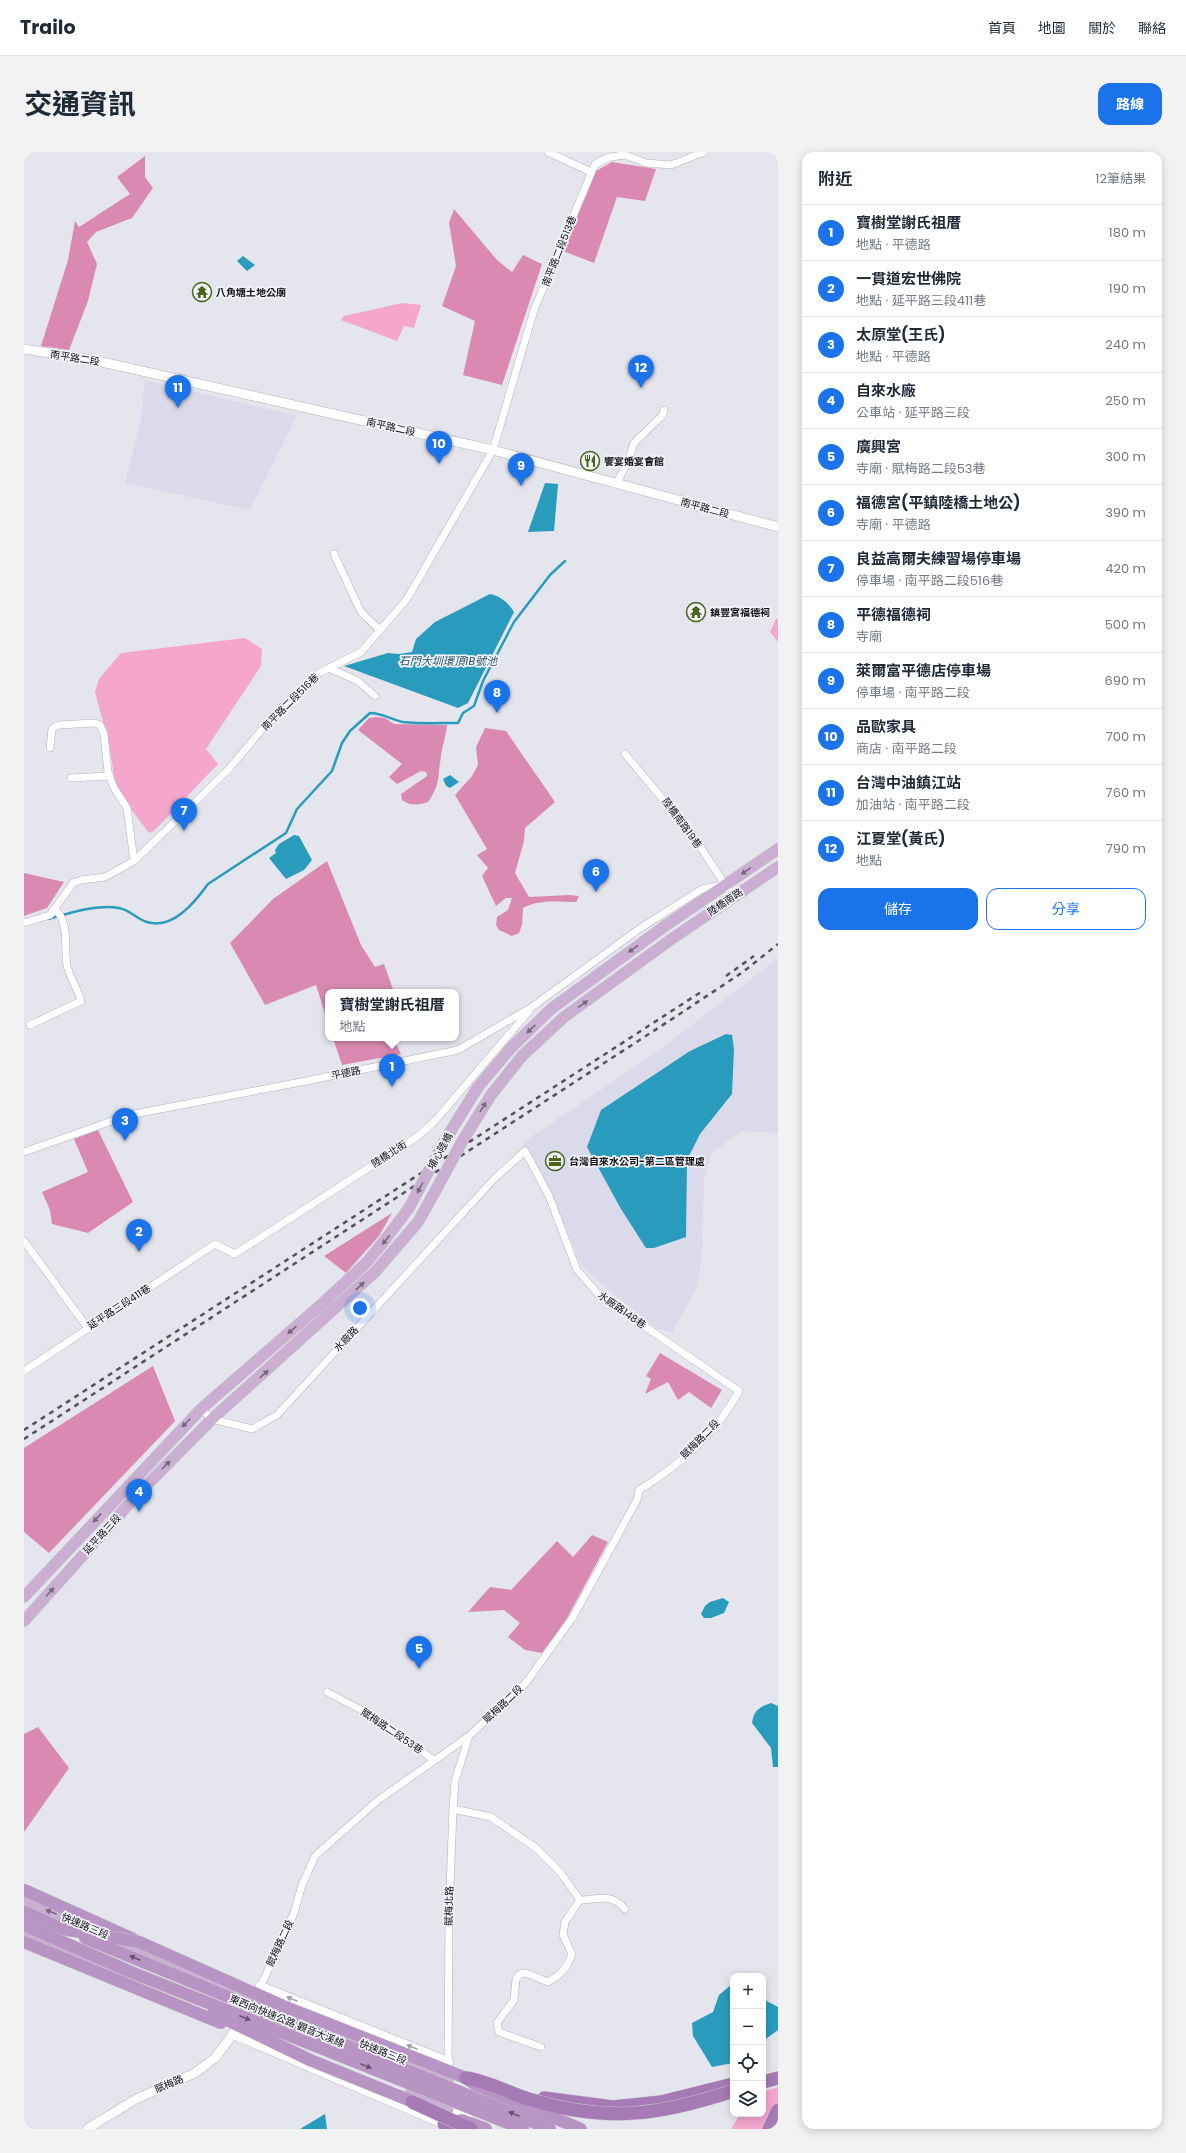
<!DOCTYPE html>
<html lang="zh-TW">
<meta charset="utf-8">
<style>
body{margin:0;font-family:Poppins,"Noto Sans TC",sans-serif;background:#f2f2f3;color:#1f2937}
.controls{position:absolute;right:12px;bottom:12px;display:grid;overflow:hidden;border-radius:8px;box-shadow:0 2px 10px #0003}
.controls button{width:36px;height:36px;display:grid;place-items:center;padding:0;border:0;border-bottom:1px solid #e0e1e3;background:#fff;color:#1f2937;font:20px sans-serif}
.you{position:absolute;left:336px;top:1156px;width:14px;height:14px;margin:-10px;border:3px solid #fff;border-radius:50%;background:#1a73e8;box-shadow:0 0 0 6px #1a73e833}
.badge{display:grid;place-items:center;width:26px;height:26px;border-radius:50%;background:#1a73e8;color:#fff;font-size:13px;font-weight:700}
.pin{position:absolute;translate:-50% -33px;filter:drop-shadow(0 1px 2px #0008)}
.pin::after{content:'';position:absolute;top:21px;width:14px;height:12px;background:inherit;clip-path:polygon(0 0,100% 0,50% 100%)}
.popup{position:absolute;left:301px;top:837px;width:134px;height:52px;box-sizing:border-box;display:grid;place-content:center;border-radius:8px;background:#fff;filter:drop-shadow(0 1px 3px #0005);font-size:13px;white-space:nowrap;color:#747a83}
.popup b{font-size:15px;color:#1f2937}
.popup::after{content:'';position:absolute;left:50%;top:100%;margin-left:-8px;border:8px solid transparent;border-top-color:#fff}
.list{margin:0;padding:0;list-style:none}
h2{display:flex;justify-content:space-between;align-items:center;height:52px;margin:0;padding:0 16px;font-size:17px}
h2 small{font-size:13px;font-weight:400;color:#747a83}
.list li{display:grid;grid-template-columns:26px 1fr auto;gap:12px;align-items:center;box-sizing:border-box;height:56px;padding:0 16px;border-top:1px solid #e0e1e3}
.list b{display:block;font-size:15px;white-space:nowrap}
.list p{margin:0;font-size:13px;white-space:nowrap;color:#747a83}
.list em{font-size:13px;font-style:normal;color:#747a83}
.actions{display:flex;gap:8px;padding:12px 16px}
.actions a{flex:1;padding:9px 0;border:1px solid #1a73e8;border-radius:12px;text-align:center;font-size:14px;color:#1a73e8}
.actions .main{background:#1a73e8;color:#fff}
.icon{flex:none;width:22px;height:22px;fill:none;stroke:currentColor;stroke-width:2;stroke-linecap:round;stroke-linejoin:round}
.map{position:relative;flex:none;width:754px;height:1977px;overflow:hidden;border-radius:12px}
header{display:flex;align-items:center;gap:24px;box-sizing:border-box;height:56px;padding:0 20px;background:#fff;border-bottom:1px solid #e0e1e3}
header strong{font-size:19px}
nav{display:flex;gap:22px;margin-inline-start:auto;font-size:14px}
.intro{display:flex;align-items:center;justify-content:space-between;box-sizing:border-box;height:96px;padding:0 24px}
h1{margin:0;font-size:28px}
.button{padding:10px 18px;border-radius:12px;background:#1a73e8;color:#fff;font-size:14px;font-weight:700}
main{display:flex;gap:24px;padding:0 24px}
aside{flex:1;background:#fff;border-radius:12px;box-shadow:0 2px 10px #0003}
.map>svg:first-child{display:block}
.built{fill:#dadaea}
.green{fill:#f5a6cd}
.forest{fill:#da8ab2}
.water{fill:#299cbe}
.lines{fill:none;stroke-linecap:round;stroke-linejoin:round}
.stream{stroke:#299cbe;stroke-width:2.5}
.minor-casing{stroke:#b2b2bb;stroke-width:8}
.tertiary-casing{stroke:#b2b2bb;stroke-width:10}
.primary-casing{stroke:#c6c6c6;stroke-width:12}
.trunk-casing{stroke:#c6c6c6;stroke-width:13}
.motorway-casing{stroke:#c6c6c6;stroke-width:14}
.minor{stroke:#fff;stroke-width:7}
.tertiary{stroke:#fff;stroke-width:9}
.primary{stroke:#caafd3;stroke-width:11}
.trunk{stroke:#b894c4;stroke-width:12}
.motorway{stroke:#a67ab5;stroke-width:13}
.rail{stroke:#535358;stroke-width:2.5;stroke-dasharray:5 5;stroke-linecap:butt}
.primary-bridge-casing{stroke:#c6c6c6;stroke-width:12;stroke-linecap:butt}
.trunk-bridge-casing{stroke:#c6c6c6;stroke-width:13;stroke-linecap:butt}
.motorway-bridge-casing{stroke:#c6c6c6;stroke-width:14;stroke-linecap:butt}
.primary-bridge{stroke:#caafd3;stroke-width:11}
.trunk-bridge{stroke:#b894c4;stroke-width:12}
.motorway-bridge{stroke:#a67ab5;stroke-width:13}
.oneway{fill:#76677d}
.oneway2{fill:#64526c}
.oneway3{fill:#9f9fa1}
.labels{text-anchor:middle;dominant-baseline:central;stroke-width:3.5;stroke-linejoin:round;paint-order:stroke}
.street-label{font-size:10px;fill:#101013;stroke:#f2f2fb}
.poi-label{font-size:10px;font-weight:bold;fill:#101013;stroke:#f2f2fb;text-anchor:start}
.water-label{font-size:11px;font-style:italic;fill:#285564;stroke:#f2f2fb}
</style>
<header>
<strong>Trailo</strong>
<nav><a>首頁</a><a>地圖</a><a>關於</a><a>聯絡</a></nav>
</header>
<div class="intro"><h1>交通資訊</h1><a class="button">路線</a></div>
<main>
<div class="map">
<svg width="754" height="1977" viewBox="0 0 754 1977">
<rect width="100%" height="100%" fill="#e5e5ee"/>
<g class="built">
<path d="M121,228L273,264L226,358L101,331L118,262Z"/>
<path d="M754,806V981L719,979L687,1001L680,1027L678,1105L673,1136L648,1180L633,1177L559,1116L528,1046L498,991L633,900Z"/>
</g>
<g class="green">
<path d="M378,151L397,153L390,176L380,174L373,189L317,168L320,164Z"/>
<path d="M752,467H754V490L746,480Z"/>
<path d="M221,486L238,497L237,514L182,597L194,612L130,679L125,681L109,660L91,630L85,592L71,540L75,527L97,501Z"/>
<path d="M754,1935V1977H707L716,1962H739V1940Z"/>
</g>
<g class="forest">
<path d="M121,4V25L129,36L108,66L72,80L63,90L73,112L64,149L45,198L17,194L44,108L51,69L55,75L106,42L93,25Z"/>
<path d="M588,10L632,17L621,49L593,45L570,111L539,99L572,19Z"/>
<path d="M430,57L473,108L488,120L499,103L518,112L478,233L439,223L451,169L418,154L432,114L425,71Z"/>
<path d="M353,565L361,566L370,572L423,573C422,585 418,594 417,605C413,625 417,632 404,650C395,653 386,654 378,648L377,642L403,624L402,620L397,619L373,632L365,625L378,612L334,578L345,566Z"/>
<path d="M461,576L482,579L531,650L501,676L500,689L491,721L505,745L545,743L555,744L552,750C535,750 515,747 499,756L498,773L495,781L488,784L475,778L472,773L473,765L484,758L488,746H482L472,754L458,724L464,716L453,703L463,697L431,643L448,624L454,613L452,595Z"/>
<path d="M303,709L337,793L351,815L360,812L370,840H304V871L292,833L241,853L206,791L249,747Z"/>
<path d="M0,721L40,730L23,756L0,764Z"/>
<path d="M309,886H369L377,902L318,913Z"/>
<path d="M74,978L109,1050L64,1081L28,1072L26,1058L18,1040L64,1020L50,987Z"/>
<path d="M368,1061L355,1084L322,1121L300,1104Z"/>
<path d="M636,1201L698,1238L687,1256L665,1240L654,1248L644,1230L621,1242L627,1227L622,1224Z"/>
<path d="M129,1214L151,1269L25,1401L0,1380V1296Z"/>
<path d="M568,1383L584,1390L542,1468L518,1501L501,1498L484,1485L496,1471L480,1458L444,1460L466,1435L487,1438L533,1389L549,1405Z"/>
<path d="M14,1575L45,1616L0,1680V1582Z"/>
</g>
<g class="water">
<path d="M219,104L231,113L223,119L213,109Z"/>
<path d="M521,331L534,332L530,379L504,380Z"/>
<path d="M466,442C476,444 484,450 490,460L444,551L434,556L320,514L364,501L375,502L388,500L392,487L411,470Z"/>
<path d="M426,623L435,630L426,636L422,634L419,627Z"/>
<path d="M270,683L275,684L288,708L280,718L262,727L245,706L252,701L251,698L255,692Z"/>
<path d="M702,882L708,883L710,897L708,942L676,982L663,1008L662,1085L630,1096H622L597,1057L563,995L577,958L666,899Z"/>
<path d="M699,1446L705,1450L700,1461L687,1466H680L677,1462L681,1454L686,1450Z"/>
<path d="M747,1551L754,1554V1615H749L747,1596L728,1571C730,1558 735,1555 747,1551Z"/>
<path d="M707,1833L709,1834V1911L688,1915L669,1884L668,1871L689,1860L695,1843Z"/>
<path d="M739,1847L754,1855V1878L739,1889Z"/>
<path d="M301,1962L303,1977H276Z"/>
</g>
<g class="lines">
<path class="stream" d="M25,767C46,761 73,752 95,756C106,758 113,767 123,770C149,778 171,750 184,732L262,681L273,657L308,619L318,591L326,579L346,561C359,561 367,568 379,570C397,572 416,571 434,571L439,561L450,554L459,529L490,470L526,423L541,409"/>
<g class="minor-casing">
<g id="minor">
<path d="M524,0L567,20"/>
<path d="M592,332L604,310L610,291L639,263L640,258"/>
<path d="M310,402L337,460L356,478"/>
<path d="M305,516L334,529L351,544"/>
<path d="M26,596L28,577L34,573L71,571L76,573L80,582L84,620L90,636L103,656L110,709"/>
<path d="M601,602L668,682L709,745"/>
<path d="M47,626L85,624"/>
<path d="M0,771L26,763L49,731L57,728L81,725L110,709L203,619L251,562L295,521L337,500L383,447L469,298L510,158L571,12L586,5L601,3L622,11L647,13L680,0"/>
<path d="M6,873L57,849C54,837 46,826 43,814C40,796 46,768 30,757"/>
<path d="M0,1000L105,963L282,929L434,898L508,855L615,777L678,737L698,733"/>
<path d="M0,1089L63,1175"/>
<path d="M0,1219L191,1092L211,1102L394,984L410,970L505,859"/>
<path d="M177,1257L188,1267L228,1277L253,1263L469,1028L501,999L525,1044L553,1118L575,1143L715,1239C694,1279 654,1315 615,1338L613,1348L549,1465L501,1532L445,1584L353,1649L291,1704L278,1733L270,1761L235,1838"/>
<path d="M303,1540L347,1563L410,1608"/>
<path d="M429,1657L467,1665L512,1696L536,1720L556,1748C576,1747 587,1741 601,1757"/>
<path d="M517,1895L475,1880L473,1871L490,1848L492,1827L496,1822L502,1821L524,1830C537,1823 543,1816 548,1802L539,1783L541,1770L556,1748"/>
<path d="M424,1913L425,1762L429,1657L431,1629L445,1584"/>
</g>
</g>
<g class="tertiary-casing">
<g id="tertiary">
<path d="M0,197L69,208L469,298L754,375"/>
<path d="M236,1834L425,1910"/>
<path d="M208,1882L420,1972"/>
<path d="M424,1958L445,1967"/>
<path d="M63,1977L112,1947L171,1921L191,1906L212,1878"/>
</g>
</g>
<g class="primary-casing">
<g id="primary">
<path d="M439,988L467,943L498,904L540,865L649,786L754,715"/>
<path d="M420,990L454,935L486,897L527,857L641,774L754,697"/>
<path d="M0,1445L177,1257L299,1151L342,1111L361,1088L385,1056"/>
<path d="M0,1469L113,1343L188,1267L351,1120L394,1070L414,1034"/>
<path d="M0,1748L75,1780"/>
<path d="M0,1782L113,1830"/>
<path d="M94,1789L245,1854"/>
<path d="M311,1881L424,1927"/>
<path d="M386,1942L424,1958"/>
</g>
</g>
<g class="trunk-casing">
<g id="trunk">
<path d="M0,1738L109,1787"/>
<path d="M0,1760L39,1777"/>
<path d="M0,1773L107,1820"/>
</g>
</g>
<g class="motorway-casing">
<g id="motorway">
<path d="M739,1930L754,1926"/>
<path d="M520,1946L589,1955L637,1950L709,1932"/>
<path d="M420,1972L431,1977"/>
<path d="M745,1977L754,1958"/>
</g>
</g>
<use href="#minor" class="minor"/>
<use href="#tertiary" class="tertiary"/>
<use href="#primary" class="primary"/>
<use href="#trunk" class="trunk"/>
<use href="#motorway" class="motorway"/>
<g class="rail">
<path d="M702,824L730,804"/>
<path d="M0,1278L677,840"/>
<path d="M0,1287L648,867L719,820L754,792"/>
</g>
<g class="primary-bridge-casing">
<g id="primary-bridge">
<path d="M414,1034L439,988"/>
<path d="M385,1056L420,990"/>
</g>
</g>
<g class="trunk-bridge-casing">
<g id="trunk-bridge">
<path d="M39,1777L115,1790L259,1854L442,1926L452,1933L557,1977"/>
<path d="M61,1786L526,1977"/>
<path d="M0,1790L197,1871"/>
<path d="M107,1820L499,1977"/>
<path d="M189,1861L286,1908L397,1953"/>
<path d="M437,1968L462,1977"/>
</g>
</g>
<g class="motorway-bridge-casing">
<g id="motorway-bridge">
<path d="M442,1926C465,1929 486,1942 508,1948C584,1971 636,1963 709,1939"/>
<path d="M388,1950L447,1977"/>
</g>
</g>
<use href="#primary-bridge" class="primary-bridge"/>
<use href="#trunk-bridge" class="trunk-bridge"/>
<use href="#motorway-bridge" class="motorway-bridge"/>
</g>
<defs><path id="oneway-solid" d="M-6-.8H1V-3.2L6.5 0L1 3.2V.8H-6Z"/></defs>
<g class="oneway">
<use href="#oneway-solid" transform="translate(722 719) rotate(146)"/>
<use href="#oneway-solid" transform="translate(609 797) rotate(144)"/>
<use href="#oneway-solid" transform="translate(559 852) rotate(-35)"/>
<use href="#oneway-solid" transform="translate(507 877) rotate(136)"/>
<use href="#oneway-solid" transform="translate(459 955) rotate(-58)"/>
<use href="#oneway-solid" transform="translate(396 1036) rotate(118)"/>
<use href="#oneway-solid" transform="translate(362 1088) rotate(129)"/>
<use href="#oneway-solid" transform="translate(336 1134) rotate(-43)"/>
<use href="#oneway-solid" transform="translate(268 1178) rotate(139)"/>
<use href="#oneway-solid" transform="translate(240 1222) rotate(-42)"/>
<use href="#oneway-solid" transform="translate(162 1271) rotate(135)"/>
<use href="#oneway-solid" transform="translate(142 1313) rotate(-45)"/>
<use href="#oneway-solid" transform="translate(73 1366) rotate(133)"/>
<use href="#oneway-solid" transform="translate(26 1440) rotate(-48)"/>
<use href="#oneway-solid" transform="translate(27 1760) rotate(-157)"/>
</g>
<g class="oneway2">
<use href="#oneway-solid" transform="translate(111 1806) rotate(-158)"/>
<use href="#oneway-solid" transform="translate(221 1866) rotate(22)"/>
<use href="#oneway-solid" transform="translate(342 1914) rotate(22)"/>
<use href="#oneway-solid" transform="translate(490 1962) rotate(-158)"/>
</g>
<g class="oneway3">
<use href="#oneway-solid" transform="translate(268 1847) rotate(-158)"/>
<use href="#oneway-solid" transform="translate(388 1895) rotate(-158)"/>
</g>
<defs>
<g id="temple-ring" transform="scale(1)"><circle r="9.5" fill="#f2f2fb" stroke="#486519" stroke-width="1.5"/><path d="M0-6L5-2H3V0L6.5 2.5H4V6H1.5V3h-3V6H-4V2.5H-6.5L-3 0V-2H-5Z" fill="#486519"/></g>
<g id="restaurant-ring" transform="scale(1)"><circle r="9.5" fill="#f2f2fb" stroke="#486519" stroke-width="1.5"/><path d="M-5-6h1v4h1v-4h1v4h1v-4h1v5L-1.5 .5V6h-2V.5L-5-1ZM5-6V6H3V1.5H1.5Q1.5-4 5-6Z" fill="#486519"/></g>
<g id="office-ring" transform="scale(1)"><circle r="9.5" fill="#f2f2fb" stroke="#486519" stroke-width="1.5"/><path d="M-6-3h4V-5.5h4V-3h4V5H-6ZM-1-4.5V-3h2v-1.5ZM-6 0V1H6V0Z" fill="#486519"/></g>
</defs>
<g fill-rule="evenodd">
<use href="#temple-ring" x="178" y="140"/>
<use href="#restaurant-ring" x="566" y="309"/>
<use href="#temple-ring" x="672" y="460"/>
<use href="#office-ring" x="531" y="1009"/>
</g>
<g class="labels">
<g class="street-label">
<text transform="translate(535 99) rotate(-68)">南平路二段513巷</text>
<text transform="translate(51 206) rotate(9)">南平路二段</text>
<text transform="translate(367 275) rotate(13)">南平路二段</text>
<text transform="translate(681 356) rotate(15)">南平路二段</text>
<text transform="translate(266 550) rotate(-45)">南平路二段516巷</text>
<text transform="translate(658 671) rotate(54)">陸橋南路19巷</text>
<text transform="translate(701 750) rotate(-34)">陸橋南路</text>
<text transform="translate(322 921) rotate(-12)">平德路</text>
<text transform="translate(416 999) rotate(-61)">埔心陸橋</text>
<text transform="translate(365 1002) rotate(-33)">陸橋北街</text>
<text transform="translate(95 1155) rotate(-33)">延平路三段411巷</text>
<text transform="translate(598 1158) rotate(35)">水廠路148巷</text>
<text transform="translate(322 1187) rotate(-47)">水廠路</text>
<text transform="translate(676 1287) rotate(-45)">賦梅路二段</text>
<text transform="translate(78 1382) rotate(-48)">延平路三段</text>
<text transform="translate(479 1552) rotate(-43)">賦梅路二段</text>
<text transform="translate(368 1579) rotate(34)">賦梅路二段53巷</text>
<text transform="translate(425 1754) rotate(-89)">賦梅北路</text>
<text transform="translate(61 1774) rotate(23)">快速路三段</text>
<text transform="translate(256 1791) rotate(-65)">賦梅路二段</text>
<text transform="translate(263 1869) rotate(22)">東西向快速公路 觀音大溪線</text>
<text transform="translate(359 1900) rotate(22)">快速路三段</text>
<text transform="translate(145 1932) rotate(-23)">賦梅路</text>
</g>
<g class="poi-label">
<text x="192" y="140">八角塘土地公廟</text>
<text x="580" y="309">饗宴婚宴會館</text>
<text x="686" y="460">鎮豐宮福德祠</text>
<text x="545" y="1009">台灣自來水公司-第二區管理處</text>
</g>
<g class="water-label">
<text x="424" y="509">石門大圳環頂1B號池</text>
</g>
</g>
</svg>
<div class="controls">
<button>+</button>
<button>−</button>
<button><svg class="icon" aria-label="locate" viewBox="0 0 24 24"><circle cx="12" cy="12" r="6"/><path d="M12 2v4M12 18v4M2 12h4M18 12h4"/></svg></button>
<button><svg class="icon" aria-label="layers" viewBox="0 0 24 24"><path d="M12 4l9 5-9 5-9-5zM3 14l9 5 9-5"/></svg></button>
</div>
<div class="you"></div>
<div class="pin badge" style="left:368px;top:935px">1</div>
<div class="popup"><b>寶樹堂謝氏祖厝</b>地點</div>
<div class="pin badge" style="left:115px;top:1100px">2</div>
<div class="pin badge" style="left:101px;top:989px">3</div>
<div class="pin badge" style="left:115px;top:1360px">4</div>
<div class="pin badge" style="left:395px;top:1517px">5</div>
<div class="pin badge" style="left:572px;top:740px">6</div>
<div class="pin badge" style="left:160px;top:679px">7</div>
<div class="pin badge" style="left:473px;top:561px">8</div>
<div class="pin badge" style="left:497px;top:334px">9</div>
<div class="pin badge" style="left:415px;top:312px">10</div>
<div class="pin badge" style="left:154px;top:256px">11</div>
<div class="pin badge" style="left:617px;top:236px">12</div>
</div>
<aside>
<h2>附近<small>12筆結果</small></h2>
<ul class="list">
<li><span class="badge">1</span><div><b>寶樹堂謝氏祖厝</b><p>地點 · 平德路</p></div><em>180 m</em></li>
<li><span class="badge">2</span><div><b>一貫道宏世佛院</b><p>地點 · 延平路三段411巷</p></div><em>190 m</em></li>
<li><span class="badge">3</span><div><b>太原堂(王氏)</b><p>地點 · 平德路</p></div><em>240 m</em></li>
<li><span class="badge">4</span><div><b>自來水廠</b><p>公車站 · 延平路三段</p></div><em>250 m</em></li>
<li><span class="badge">5</span><div><b>廣興宮</b><p>寺廟 · 賦梅路二段53巷</p></div><em>300 m</em></li>
<li><span class="badge">6</span><div><b>福德宮(平鎮陸橋土地公)</b><p>寺廟 · 平德路</p></div><em>390 m</em></li>
<li><span class="badge">7</span><div><b>良益高爾夫練習場停車場</b><p>停車場 · 南平路二段516巷</p></div><em>420 m</em></li>
<li><span class="badge">8</span><div><b>平德福德祠</b><p>寺廟</p></div><em>500 m</em></li>
<li><span class="badge">9</span><div><b>萊爾富平德店停車場</b><p>停車場 · 南平路二段</p></div><em>690 m</em></li>
<li><span class="badge">10</span><div><b>品歐家具</b><p>商店 · 南平路二段</p></div><em>700 m</em></li>
<li><span class="badge">11</span><div><b>台灣中油鎮江站</b><p>加油站 · 南平路二段</p></div><em>760 m</em></li>
<li><span class="badge">12</span><div><b>江夏堂(黃氏)</b><p>地點</p></div><em>790 m</em></li>
</ul>
<div class="actions"><a class="main">儲存</a><a>分享</a></div>
</aside>
</main>
